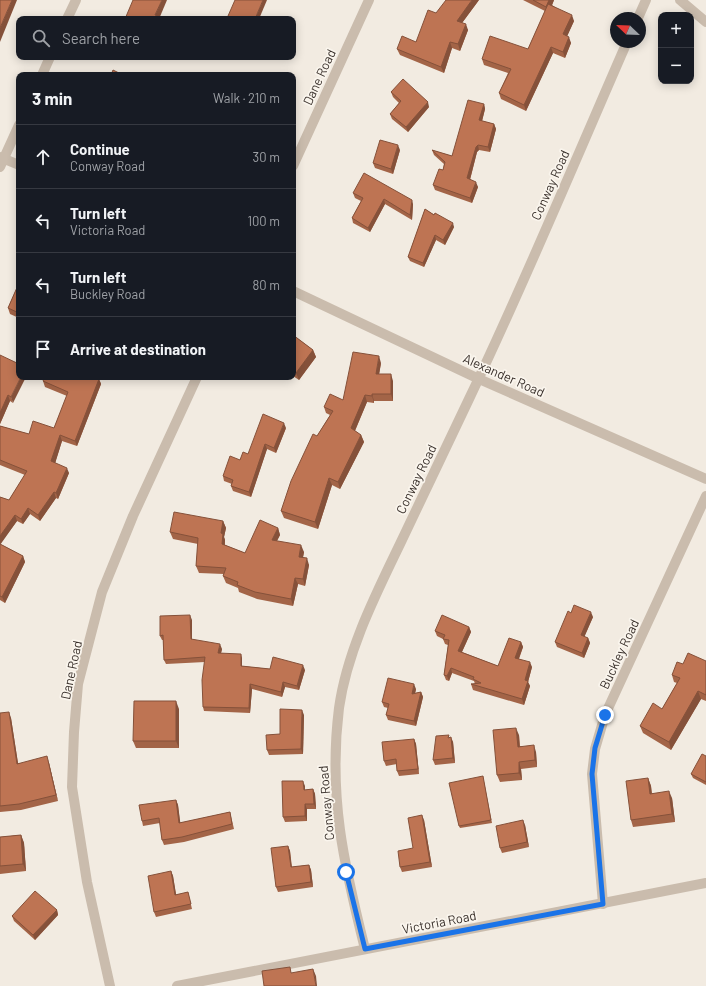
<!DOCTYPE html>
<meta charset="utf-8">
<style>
body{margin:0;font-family:Barlow,sans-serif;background:#20242c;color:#f1f3f6}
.controls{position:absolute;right:12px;top:12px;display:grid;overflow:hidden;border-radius:8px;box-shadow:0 2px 10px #0003}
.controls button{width:36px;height:36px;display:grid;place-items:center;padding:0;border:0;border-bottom:1px solid #363941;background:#171b24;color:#f1f3f6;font:20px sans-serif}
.compass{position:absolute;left:610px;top:12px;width:36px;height:36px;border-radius:50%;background:#171b24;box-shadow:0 2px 10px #0003;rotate:293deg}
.stop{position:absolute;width:12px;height:12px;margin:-9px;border:3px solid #1a73e8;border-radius:50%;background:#fff}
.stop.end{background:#1a73e8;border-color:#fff;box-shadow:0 1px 4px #0008}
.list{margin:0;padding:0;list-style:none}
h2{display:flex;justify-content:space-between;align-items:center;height:52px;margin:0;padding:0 16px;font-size:17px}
h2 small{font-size:13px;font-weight:400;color:#9ea1a6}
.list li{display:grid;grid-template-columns:26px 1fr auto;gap:12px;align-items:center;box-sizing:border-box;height:64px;padding:0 16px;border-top:1px solid #363941}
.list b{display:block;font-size:15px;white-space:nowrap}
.list p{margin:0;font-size:13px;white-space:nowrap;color:#9ea1a6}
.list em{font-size:13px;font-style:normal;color:#9ea1a6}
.icon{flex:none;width:22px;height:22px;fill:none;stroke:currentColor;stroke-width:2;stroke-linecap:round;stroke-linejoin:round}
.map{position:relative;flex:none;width:706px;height:986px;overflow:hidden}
.search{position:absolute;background:#171b24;box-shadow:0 2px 10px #0003;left:16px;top:16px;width:280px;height:44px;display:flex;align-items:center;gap:10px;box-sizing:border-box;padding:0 14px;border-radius:8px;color:#9ea1a6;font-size:15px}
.panel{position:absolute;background:#171b24;box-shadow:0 2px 10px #0003;left:16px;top:72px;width:280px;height:308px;border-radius:8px}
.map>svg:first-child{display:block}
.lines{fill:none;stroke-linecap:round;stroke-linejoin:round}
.street{stroke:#cabcad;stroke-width:10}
.wall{fill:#a36447}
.shaded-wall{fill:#85513a}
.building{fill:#be7453;stroke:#85513a}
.route{stroke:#1a73e8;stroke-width:5}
.labels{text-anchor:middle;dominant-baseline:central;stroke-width:3.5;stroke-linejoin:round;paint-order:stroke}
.street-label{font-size:13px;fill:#39302b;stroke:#faf5ed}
</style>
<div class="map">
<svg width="706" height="986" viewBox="0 0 706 986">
<rect width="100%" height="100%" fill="#f2ebe1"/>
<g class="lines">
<g class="street">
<path d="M680,0L706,22"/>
<path d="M638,18L646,0"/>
<path d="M67,19L76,0"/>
<path d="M42,75L50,57"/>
<path d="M0,157L19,165"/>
<path d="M293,166L369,0"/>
<path d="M0,167L19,125"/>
<path d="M293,291L479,379L706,479"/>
<path d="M603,904L592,774L595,749L605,715L706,496"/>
<path d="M365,949C344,865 328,796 339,708C347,651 375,596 400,544C423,496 446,447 469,399C525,282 575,161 627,42"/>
<path d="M110,986L87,882L72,787L74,732L78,684L102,592L133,516L197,377"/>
<path d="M177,986L706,883"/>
</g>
</g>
<g class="wall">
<path d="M479,0L462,23L468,30L460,51L452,48L444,73L400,55L397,49L416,42L436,13Z"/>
<path d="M523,0H554L552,5L574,21L567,36L571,43L565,58L553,53L526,111L501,99L499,93L508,73L484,65L482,59L528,49L545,11Z"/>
<path d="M228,16L259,19H229Z"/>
<path d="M150,57H160L159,60Z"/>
<path d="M391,92L429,107L408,132L392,119L390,114L399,103L393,97Z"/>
<path d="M484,104L485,109L482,121L494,124L496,129L490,152L479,150L477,152L470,180L478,187L472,203L435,190L433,185L443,170L444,164L434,155L432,150L452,156Z"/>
<path d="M400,150L393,174L375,168L373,163Z"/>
<path d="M353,193L413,204L412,220L385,204L370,232L353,223L352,218L361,201L355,198Z"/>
<path d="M425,209L454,227L445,245L436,240L424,267L410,261L408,257Z"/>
<path d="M19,283V318L10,314L8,308Z"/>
<path d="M293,335L313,350L316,357L299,380L293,376Z"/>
<path d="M0,355L13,403L10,401L0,424Z"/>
<path d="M381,363L379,374L393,381V401H374V403L367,402L355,431L361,435L364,442L340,489L332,485L318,529L284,518L281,511L317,436L330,415L326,413L324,407L343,400Z"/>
<path d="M99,379L101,384L77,446L62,441L55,463L69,473L58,499L56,498L40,521L30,514L23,524L17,521L0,544L23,556L25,562L5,603L0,600V497L9,500L25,475L0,465V426L29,434L54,428L67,396L45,387L43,381Z"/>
<path d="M286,428L276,453L267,449L251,497L233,491L231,486L232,484L224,481L223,476L240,460Z"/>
<path d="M223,521L226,528L224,537L225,540V545L245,553L278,528L280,535L277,541L304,552L303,557L309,565L305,586L298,584L293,606L257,599L239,592L238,588L226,583L223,576L224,574L199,573L196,566L198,544L173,539L170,532Z"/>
<path d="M571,613L593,617L584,637L588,638L590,643L584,658L557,647L555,642Z"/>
<path d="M192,620V640L222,649L221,653L242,658V666L270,669L305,670L299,690L285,687L282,697L252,689L250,713L204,711L203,707L205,662L166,664L164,660L163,640H162L160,636Z"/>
<path d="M469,627L471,632L462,652L498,666L521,642L523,647L519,659L532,667L528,682L530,686L524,705L473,690L471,684H475L474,681L452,673L449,681L446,680L444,675L448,645L445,644L443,639L437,636L435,631Z"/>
<path d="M706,661V701L701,699L671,750L643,733L640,726L662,709L677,683L674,682L672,675L683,664Z"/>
<path d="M416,689L415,693L421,692L423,697L416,726L388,720L386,715L388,708L384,707L382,702Z"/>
<path d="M179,709V748H136L133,741Z"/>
<path d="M0,713L11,718L18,763H49L58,801L21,810L0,812Z"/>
<path d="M304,715L303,754L269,755L267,750L280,734Z"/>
<path d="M519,735L520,746L536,752L537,767L521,769L522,780L500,782L497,775Z"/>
<path d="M450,737L453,742L455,763L435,765L433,760Z"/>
<path d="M414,739L416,744L419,774L399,776L397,771V764L386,766L384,761Z"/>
<path d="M706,756V785L693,778L691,774Z"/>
<path d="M483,776L492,823L460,828L459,826Z"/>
<path d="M648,778L651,786L652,793L672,798L675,822L633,827L631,820Z"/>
<path d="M305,786V790L313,789L315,794L316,809H307V821L285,822L283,817Z"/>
<path d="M176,800L178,805L180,823L230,812L234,829L184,842L164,845L162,840L160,823L143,826L142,821Z"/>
<path d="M424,820L432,867L402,872L400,867L413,848Z"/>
<path d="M525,825L529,847L502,853L500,848Z"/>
<path d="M21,835L24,843L26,871L0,874V837Z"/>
<path d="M288,846L290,851L292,867L309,865L311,870L313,887L278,892L276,887Z"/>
<path d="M171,871L173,876L176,895L188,892L192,909L156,917L154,912Z"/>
<path d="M57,910L58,915L35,940L14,921L12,916Z"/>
</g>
<g class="shaded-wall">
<path d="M12,0H17L0,42V28Z"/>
<path d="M162,0H167L159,19L155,15Z"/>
<path d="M263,0H267L259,19H255Z"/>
<path d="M472,0H479L459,27L457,21Z"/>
<path d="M549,0H554L549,13L546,7Z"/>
<path d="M572,15L574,21L565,41L563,34Z"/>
<path d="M466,24L468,30L460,51L458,44Z"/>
<path d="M569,37L571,43L565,58L563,52Z"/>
<path d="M450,42L452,48L444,73L441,67Z"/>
<path d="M551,47L553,53L526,111L524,105Z"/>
<path d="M428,102L429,107L408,132L406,127Z"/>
<path d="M484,104L485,109L481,125L479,120Z"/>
<path d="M494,124L496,129L490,152L488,147Z"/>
<path d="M398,145L400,150L393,174L391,169Z"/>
<path d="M478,145L479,150L477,152L469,183L467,178L476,147Z"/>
<path d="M476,182L478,187L472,203L470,198Z"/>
<path d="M384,199L385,204L370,232L368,228Z"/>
<path d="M412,200L413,204L412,220L410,215Z"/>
<path d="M453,223L454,227L445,245L443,240Z"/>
<path d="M435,235L436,240L424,267L423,263Z"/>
<path d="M313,350L316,357L299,380L296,373Z"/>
<path d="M379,356L381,363L378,381L376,374Z"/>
<path d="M391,374L393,381V401L391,394Z"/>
<path d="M21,377H26L13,403L11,397Z"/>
<path d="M99,379L101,384L77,446L75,441Z"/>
<path d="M372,394L374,401V403L372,396Z"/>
<path d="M8,395L10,401L0,424V413Z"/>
<path d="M365,395L367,402L353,435L351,428Z"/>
<path d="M284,423L286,428L276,453L274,448Z"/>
<path d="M60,435L62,441L54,467L51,461Z"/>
<path d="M361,435L364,442L340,489L338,482Z"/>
<path d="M265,444L267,449L251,497L249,492Z"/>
<path d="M67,468L69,473L58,499L56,493Z"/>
<path d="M329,478L332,485L318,529L315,522Z"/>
<path d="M54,492L56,498L40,521L38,515Z"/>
<path d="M28,508L30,514L23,524L21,519Z"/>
<path d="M15,515L17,521L0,545V536Z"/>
<path d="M223,521L226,528L224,537L225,540L224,551L222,544L221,533Z"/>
<path d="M278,528L280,535L274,546L272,540Z"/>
<path d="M301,545L304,552L302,563L299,557Z"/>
<path d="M23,556L25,562L5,603L2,597Z"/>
<path d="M307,558L309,565L305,586L303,579Z"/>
<path d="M295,578L298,584L293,606L291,599Z"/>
<path d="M591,612L593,617L583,640L581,635Z"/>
<path d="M190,615L192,620V644L191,639Z"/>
<path d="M469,627L471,632L460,656L458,651Z"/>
<path d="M588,638L590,643L584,658L582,653Z"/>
<path d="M521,642L523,647L517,663L515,658Z"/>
<path d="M220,644L222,649L220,657L218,653Z"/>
<path d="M241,654L242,658V670L241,666Z"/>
<path d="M530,662L532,667L528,682L530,686L524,705L522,699L525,680Z"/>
<path d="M303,665L305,670L299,690L297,686Z"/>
<path d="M451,668L452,673L449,681L447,676Z"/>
<path d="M283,682L285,687L282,697L281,692Z"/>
<path d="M250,684L252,689L250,713L249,708Z"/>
<path d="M414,684L416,689L414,699L412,694Z"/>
<path d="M698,691L701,699L671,750L669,742Z"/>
<path d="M421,692L423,697L416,726L414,721Z"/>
<path d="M176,701L179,709V748L176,741Z"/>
<path d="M302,710L304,715L303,754L301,749Z"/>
<path d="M9,712L11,718L19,770L17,764Z"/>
<path d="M516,728L519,735L520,754L518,747Z"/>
<path d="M451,737L453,742L455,763L453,758Z"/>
<path d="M414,739L416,744L419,774L418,769Z"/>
<path d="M534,745L536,752L537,767L535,760Z"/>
<path d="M47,756L49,763L58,801L56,795Z"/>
<path d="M519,762L521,769L522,780L519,773Z"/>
<path d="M648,778L651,786L652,801L650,794Z"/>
<path d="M303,781L305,786V795L304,790Z"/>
<path d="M313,789L315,794L316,809L314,804Z"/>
<path d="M669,791L672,798L675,822L672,814Z"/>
<path d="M176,800L178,805L181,828L179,823Z"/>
<path d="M305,804L307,809V821L305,816Z"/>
<path d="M422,815L424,820L432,867L430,862Z"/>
<path d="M523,820L525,825L529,847L527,842Z"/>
<path d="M21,835L24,843L26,871L23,864Z"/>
<path d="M288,846L290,851L292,872L291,867Z"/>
<path d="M309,865L311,870L313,887L311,882Z"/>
<path d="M171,871L173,876L177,900L175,895Z"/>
<path d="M57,910L58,915L35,940L33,935Z"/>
<path d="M313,969L316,976L317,986H316Z"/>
</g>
<g class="building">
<path d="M0,0H12L0,28Z"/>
<path d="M133,0H162L155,15L164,19H125Z"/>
<path d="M235,0H263L255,19H235L228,16Z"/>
<path d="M446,0H472L457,21L466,24L458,44L450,42L441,67L397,49L402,36L416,42L428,10L436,13Z"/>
<path d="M533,0H549L546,7Z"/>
<path d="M548,4L572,15L563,34L569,37L563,52L551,47L524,105L499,93L511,69L482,59L490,36L528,49Z"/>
<path d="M113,70L123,75H111Z"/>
<path d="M403,79L428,102L406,127L390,114L401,101L391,92Z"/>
<path d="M468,100L484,104L479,120L494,124L488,147L478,145L476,147L467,178L476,182L470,198L433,185L439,169L443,170L445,162L432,150L452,156Z"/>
<path d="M380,140L398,145L391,169L373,163Z"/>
<path d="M364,173L412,200L410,215L384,199L368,228L352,218L363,198L353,193Z"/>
<path d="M425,209L434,215L435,213L453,223L443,240L435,235L423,263L408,257Z"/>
<path d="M19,283V313L8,308Z"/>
<path d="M293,335L313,350L296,373L293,370Z"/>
<path d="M353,352L379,356L376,374H391V394H372V396L365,395L351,428L361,435L338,482L329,478L315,522L281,511L291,481L313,434L317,436L333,411L324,407L330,394L343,400Z"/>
<path d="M0,355L19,364V377H21L11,397L8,395L0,413Z"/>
<path d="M45,377H94L99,379L75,441L60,435L51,461L67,468L56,493L54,492L38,515L28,508L21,519L15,515L0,536V497L9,500L27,471L0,460V426L29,434L33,421L54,428L68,392L43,381Z"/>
<path d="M263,414L284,423L274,448L265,444L249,492L231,486L233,480L223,476L230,456L240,460L243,452L248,454Z"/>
<path d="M174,512L223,521L221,533L223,534L222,544L245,553L260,520L278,528L272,540L301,545L299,557L307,558L303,579L295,578L291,599L255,592L237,585L238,582L223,576L226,568L196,566L198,538L170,532Z"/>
<path d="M0,544L23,556L2,597L0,596Z"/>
<path d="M574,605L591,612L581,635L588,638L582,653L555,642L568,611L571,613Z"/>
<path d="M190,615L191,639L220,644L218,653L241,654V666L270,669L273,657L303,665L297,686L283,682L281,692L250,684L249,708L203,707L202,680L205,657L164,660L163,635L160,636V616Z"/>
<path d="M442,615L469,627L458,651L498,666L509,638L521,642L515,658L530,662L525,680L528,681L522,699L471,684L481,683L473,679L474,677L451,668L447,676L444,675L449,640L443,639L445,635L435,631Z"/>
<path d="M688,653L706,661V695L698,691L669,742L640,726L653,703L662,709L680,678L672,675L677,662L683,664Z"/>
<path d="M388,678L414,684L412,694L421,692L414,721L386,715L389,704L382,702Z"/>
<path d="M134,701H176V741H133Z"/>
<path d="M280,709L302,710L301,749L267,750L266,735L280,734Z"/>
<path d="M9,712L17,764L47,756L56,795L19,804L0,806V713Z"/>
<path d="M516,728L518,747L534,745L535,760L519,762V773L497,775L493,730Z"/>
<path d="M449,735L448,738L451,737L453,758L433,760L436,736Z"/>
<path d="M414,739L418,769L397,771L396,759L384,761L382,742Z"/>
<path d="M702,754L706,756V782L691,774Z"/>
<path d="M483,776L491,820L459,826L449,783Z"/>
<path d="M648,778L650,794L669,791L672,814L631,820L626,781Z"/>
<path d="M282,781H303L304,790L313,789L314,804H305V816L283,817Z"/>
<path d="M176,800L179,823L230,812L232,824L182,837L162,840L159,818L142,821L139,805Z"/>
<path d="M422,815L430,862L400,867L398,851L413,848L408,818Z"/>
<path d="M523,820L527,842L500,848L496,826Z"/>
<path d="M21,835L23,864L0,866V837Z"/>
<path d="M288,846L291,867L309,865L311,882L276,887L271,848Z"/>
<path d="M171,871L175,895L188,892L191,904L154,912L148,876Z"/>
<path d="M35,891L57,910L33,935L12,916Z"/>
<path d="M290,967L291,973L313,969L316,986H264L262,971Z"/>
</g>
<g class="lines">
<path class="route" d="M346,872L365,949L603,904L592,774L595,748L605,715"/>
</g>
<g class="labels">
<g class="street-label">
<text transform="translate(319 77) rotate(-65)">Dane Road</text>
<text transform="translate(550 185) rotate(-66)">Conway Road</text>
<text transform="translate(504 375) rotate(24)">Alexander Road</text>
<text transform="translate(416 479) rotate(-64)">Conway Road</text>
<text transform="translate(619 654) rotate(-65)">Buckley Road</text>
<text transform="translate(71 670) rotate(-78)">Dane Road</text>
<text transform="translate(326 803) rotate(-95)">Conway Road</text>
<text transform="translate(439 922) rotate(-11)">Victoria Road</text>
</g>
</g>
</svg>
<div class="controls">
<button>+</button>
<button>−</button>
</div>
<svg class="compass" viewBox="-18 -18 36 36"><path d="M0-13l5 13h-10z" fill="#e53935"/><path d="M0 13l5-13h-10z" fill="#9ea1a6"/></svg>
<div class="stop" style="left:346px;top:872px"></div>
<div class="stop end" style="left:605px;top:715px"></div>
<div class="search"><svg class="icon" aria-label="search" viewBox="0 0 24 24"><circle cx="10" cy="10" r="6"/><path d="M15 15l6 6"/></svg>Search here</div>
<section class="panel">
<h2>3 min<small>Walk · 210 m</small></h2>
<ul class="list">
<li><svg class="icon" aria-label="ahead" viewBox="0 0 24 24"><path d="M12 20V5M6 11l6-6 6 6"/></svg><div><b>Continue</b><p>Conway Road</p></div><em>30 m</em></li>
<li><svg class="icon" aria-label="left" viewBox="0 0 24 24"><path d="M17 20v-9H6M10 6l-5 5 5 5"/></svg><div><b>Turn left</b><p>Victoria Road</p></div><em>100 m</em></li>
<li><svg class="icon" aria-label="left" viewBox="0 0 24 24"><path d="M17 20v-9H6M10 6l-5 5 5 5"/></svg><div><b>Turn left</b><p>Buckley Road</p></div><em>80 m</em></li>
<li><svg class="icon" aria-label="arrive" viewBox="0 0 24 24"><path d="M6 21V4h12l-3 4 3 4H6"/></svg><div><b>Arrive at destination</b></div></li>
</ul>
</section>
</div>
